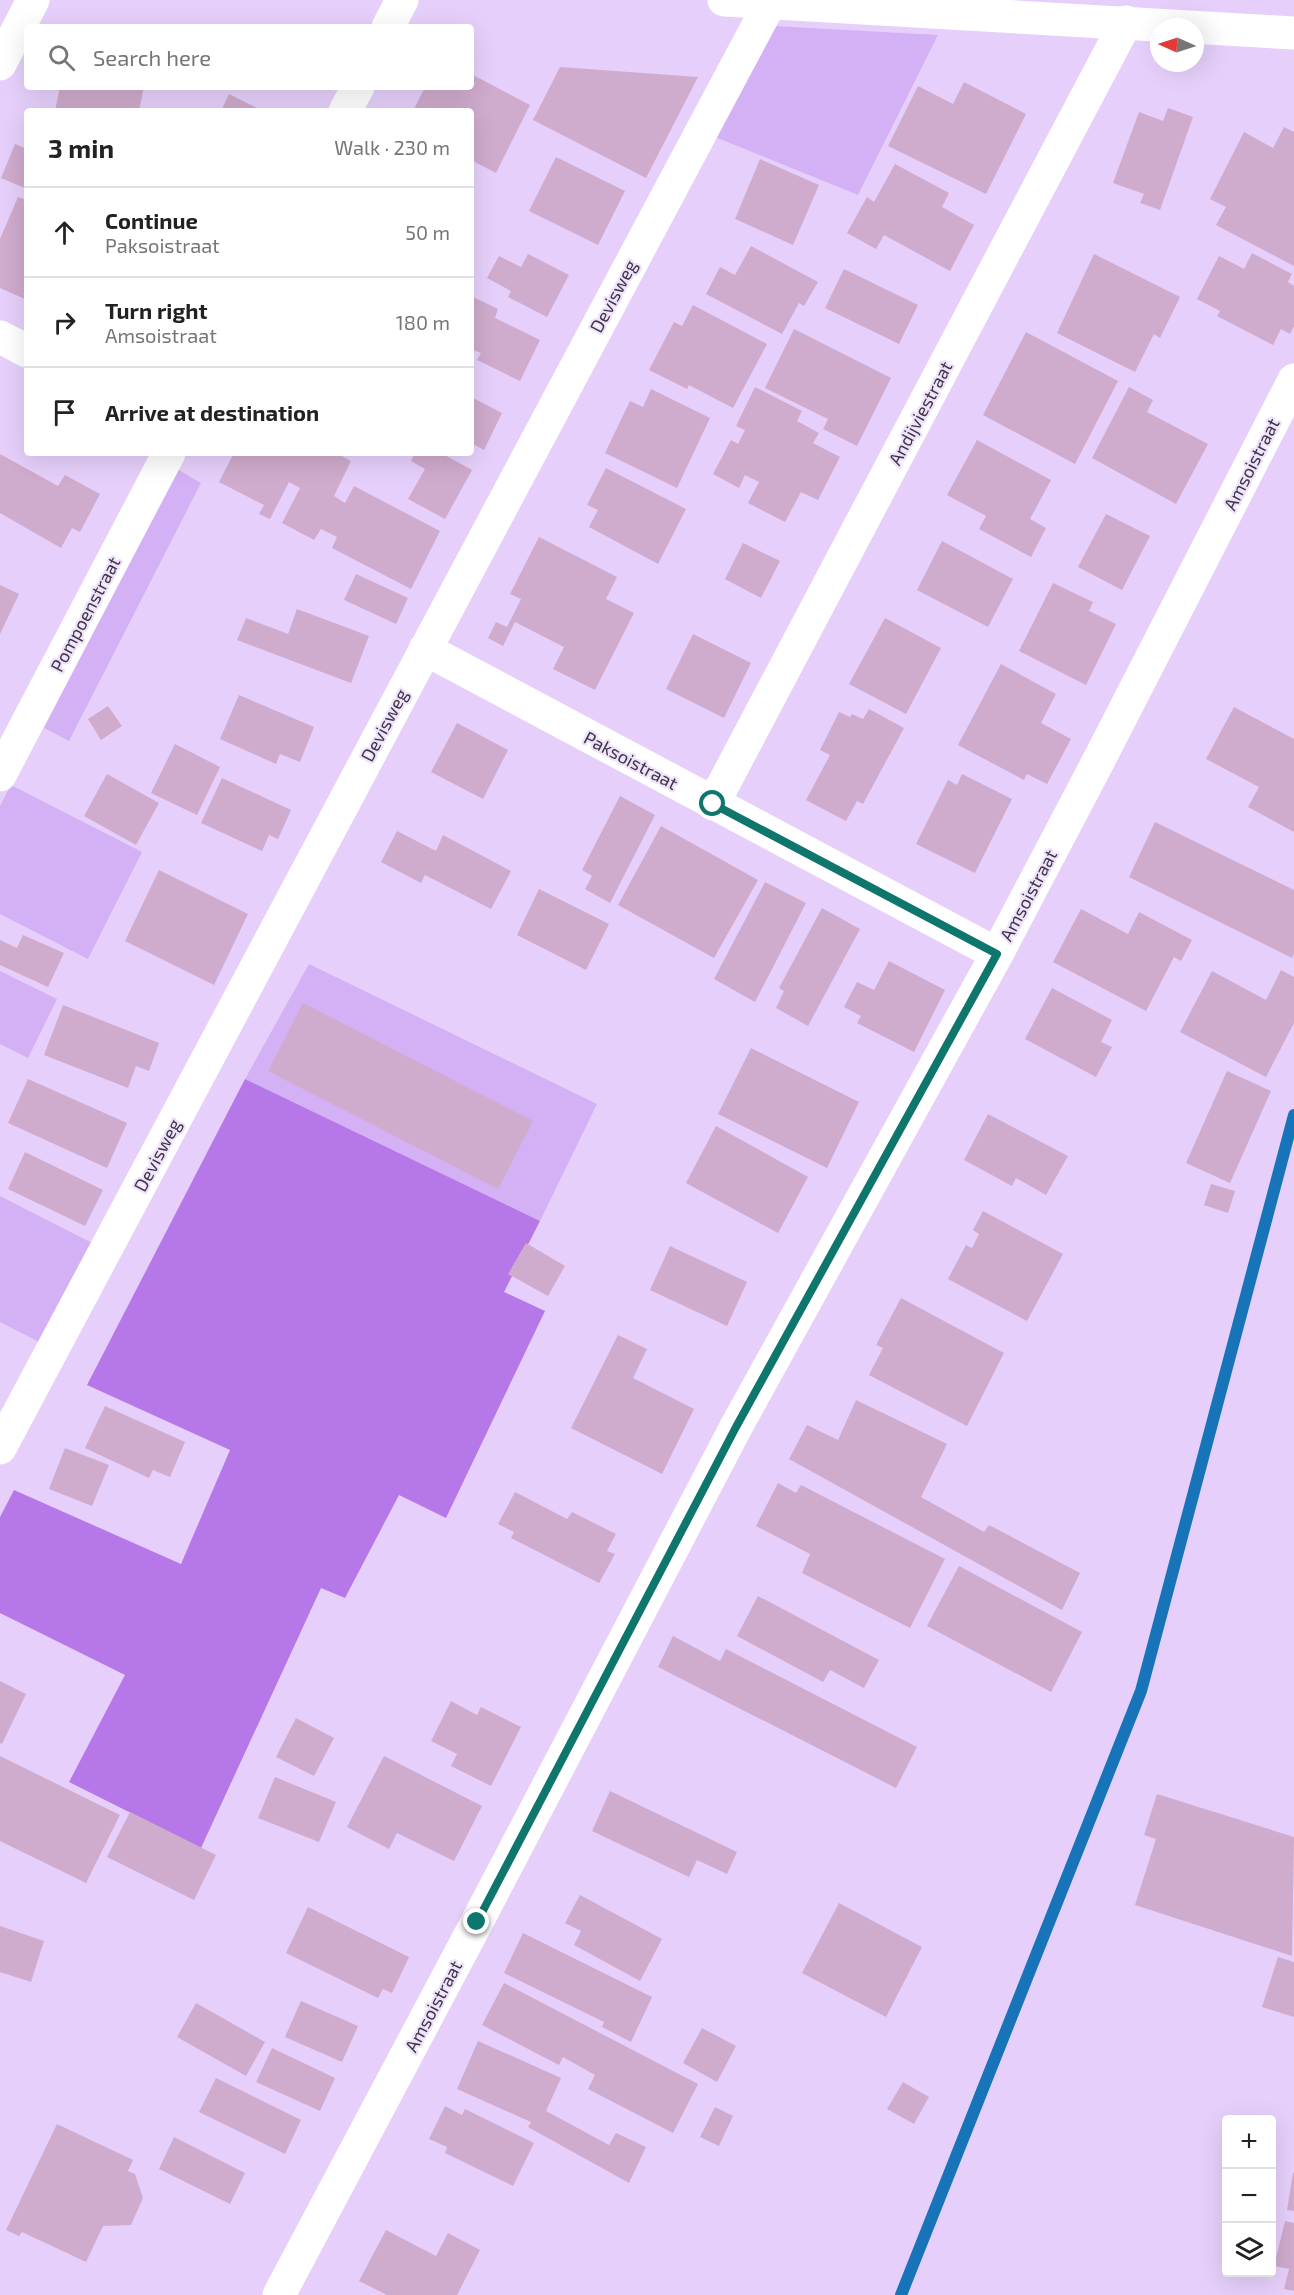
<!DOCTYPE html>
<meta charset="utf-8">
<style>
body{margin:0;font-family:"Exo 2",sans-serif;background:#f6f6f6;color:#222}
.controls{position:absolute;right:18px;bottom:18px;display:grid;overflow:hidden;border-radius:6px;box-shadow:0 6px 24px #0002}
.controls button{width:54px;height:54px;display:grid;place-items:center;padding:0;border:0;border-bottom:2px solid #e0e0e0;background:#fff;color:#222;font:30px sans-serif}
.compass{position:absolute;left:1150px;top:18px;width:54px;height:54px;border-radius:50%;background:#fff;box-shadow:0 6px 24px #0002;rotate:273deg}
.stop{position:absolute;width:18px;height:18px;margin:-14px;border:4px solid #0f766e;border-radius:50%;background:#fff}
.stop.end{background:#0f766e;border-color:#fff;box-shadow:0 2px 6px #0008}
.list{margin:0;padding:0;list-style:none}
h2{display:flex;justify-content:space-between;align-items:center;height:78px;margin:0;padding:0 24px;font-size:26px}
h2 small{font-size:20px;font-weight:400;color:#767676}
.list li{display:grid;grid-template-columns:39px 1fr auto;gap:18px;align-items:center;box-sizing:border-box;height:90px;padding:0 24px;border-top:2px solid #e0e0e0}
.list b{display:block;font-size:22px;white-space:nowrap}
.list p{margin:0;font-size:20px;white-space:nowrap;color:#767676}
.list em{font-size:20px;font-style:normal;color:#767676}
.icon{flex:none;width:33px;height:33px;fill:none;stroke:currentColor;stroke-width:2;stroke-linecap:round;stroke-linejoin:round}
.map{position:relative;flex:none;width:1294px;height:2295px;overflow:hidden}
.search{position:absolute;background:#fff;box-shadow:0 6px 24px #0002;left:24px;top:24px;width:450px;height:66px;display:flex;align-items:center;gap:15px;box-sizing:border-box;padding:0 21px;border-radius:6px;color:#767676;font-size:22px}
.panel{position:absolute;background:#fff;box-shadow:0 6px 24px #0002;left:24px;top:108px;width:450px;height:348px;border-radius:6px}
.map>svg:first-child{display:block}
.green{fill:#d4b0f5}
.forest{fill:#b678e9}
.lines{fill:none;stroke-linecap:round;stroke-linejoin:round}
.stream{stroke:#1774b9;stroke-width:12}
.building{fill:#cfabcd}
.minor{stroke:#fff;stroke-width:33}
.route{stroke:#0f766e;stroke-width:8}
.labels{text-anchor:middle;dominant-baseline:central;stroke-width:4.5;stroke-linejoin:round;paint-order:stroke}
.street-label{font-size:18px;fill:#3d3545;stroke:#efe2fb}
</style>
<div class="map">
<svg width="1294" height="2295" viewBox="0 0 1294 2295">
<rect width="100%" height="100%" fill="#e6d0fb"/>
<g class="green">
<path d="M774,26L938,35L858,195L715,137Z"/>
<path d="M177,469L201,483L69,741L44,728Z"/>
<path d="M11,785L142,852L88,959L0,914V806Z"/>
<path d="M309,964L597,1104L540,1221L245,1079Z"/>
<path d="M0,971L57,999L28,1058L0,1044Z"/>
<path d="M0,1196L98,1246L45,1345L0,1322Z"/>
</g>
<path class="forest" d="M245,1079L540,1221L504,1292L545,1311L446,1518L399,1495L345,1598L321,1588L201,1848L69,1782L125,1675L0,1613V1517L14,1490L181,1564L230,1450L87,1385Z"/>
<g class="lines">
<path class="stream" d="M901,2295L1141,1691L1294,1115"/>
</g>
<g class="building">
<path d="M560,67L698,77L646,178L533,120Z"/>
<path d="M471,74L530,105L496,173L471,160V111H413L425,87H471Z"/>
<path d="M964,82L1026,114L986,194L888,146L918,86L953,104Z"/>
<path d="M60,87H144L139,111H55Z"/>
<path d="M229,94L263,111H221Z"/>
<path d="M1168,108L1193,117L1160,210L1140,203L1144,194L1113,183L1139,112L1163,121Z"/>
<path d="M1284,127L1294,132V266L1216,225L1226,207L1210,199L1244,132L1273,148Z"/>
<path d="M15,144L27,149V189L1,178Z"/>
<path d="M556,157L625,191L598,245L529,211Z"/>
<path d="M760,159L819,185L793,245L735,219Z"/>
<path d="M895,164L949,193L942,207L974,225L950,271L884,235L876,249L847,233L867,197L874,202Z"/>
<path d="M18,197L27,200V300L0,288V239Z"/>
<path d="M751,246L818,282L804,306L799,303L782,334L706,294L720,267L735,275Z"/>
<path d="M1252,253L1292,274L1288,282L1294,286V326L1290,334L1281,329L1273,345L1217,316L1220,311L1197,299L1219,256L1244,269Z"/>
<path d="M528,254L569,275L547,317L508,297L511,291L487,278L499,256L521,267Z"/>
<path d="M1094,254L1180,297L1160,338L1154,334L1135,372L1057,333Z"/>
<path d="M844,269L918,305L899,344L825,308Z"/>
<path d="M471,296L498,309L495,318L540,340L520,381L477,360L481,353L471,349Z"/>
<path d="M693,305L767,344L733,408L689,385L687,389L649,370L674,322L682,326Z"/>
<path d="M794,329L891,378L857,446L823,429L828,419L765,388Z"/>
<path d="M1026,332L1118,381L1075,464L983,415Z"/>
<path d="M755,387L802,411L797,421L819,433L813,443L840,457L818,500L801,492L785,522L748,503L759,482L745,475L739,488L713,474L731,440L738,444L745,430L736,426Z"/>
<path d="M1129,387L1153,400L1147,412L1208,444L1176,504L1092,458Z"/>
<path d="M651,389L710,418L677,488L605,453L630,401L643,407Z"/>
<path d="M471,397L502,413L484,450L471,443Z"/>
<path d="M977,440L1051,480L1030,519L1046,528L1031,557L979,529L986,516L947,495Z"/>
<path d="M234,453H336L351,461L334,496L345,503L354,486L440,531L411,589L332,548L337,537L321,529L314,540L282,523L300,488L289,482L270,519L259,514L264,505L219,482Z"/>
<path d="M415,453H441L472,470L445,519L408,499L425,469L411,461Z"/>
<path d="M0,454L58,486L65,475L100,494L80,532L72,528L61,548L0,513Z"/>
<path d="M606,468L686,509L658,564L589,527L598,510L587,505Z"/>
<path d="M1106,514L1150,536L1122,590L1078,567Z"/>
<path d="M539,537L617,577L606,599L634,613L595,690L553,669L564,647L515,622L503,646L488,638L496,622L507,627L521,599L510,594Z"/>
<path d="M942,541L1013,579L988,627L917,590Z"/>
<path d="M743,543L780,561L761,598L725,579Z"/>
<path d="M356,574L408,598L396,624L344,600Z"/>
<path d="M1053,583L1093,602L1089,611L1116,624L1086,685L1019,651Z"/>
<path d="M0,585L19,594L0,634Z"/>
<path d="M297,609L369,636L351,683L237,640L246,618L288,634Z"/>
<path d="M885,618L941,648L906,714L849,684Z"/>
<path d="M693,634L751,663L724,718L666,689Z"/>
<path d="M1001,664L1056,694L1041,723L1071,739L1047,784L1027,774L1024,780L958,745Z"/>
<path d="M239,695L314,727L300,762L280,754L276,764L220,739Z"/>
<path d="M108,706L122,726L101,740L88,719Z"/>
<path d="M1234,707L1294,739V832L1248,807L1259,787L1206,759Z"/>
<path d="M869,709L904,728L863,804L857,801L846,821L806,800L830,755L820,750L839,712L850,717L852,714L863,719Z"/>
<path d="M457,723L508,750L483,799L431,772Z"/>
<path d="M175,744L220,767L197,815L151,793Z"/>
<path d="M107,774L159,803L136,845L84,816Z"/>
<path d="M962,774L1012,799L975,873L916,844L948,780L957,785Z"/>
<path d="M222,778L291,810L278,839L269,835L262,851L201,823Z"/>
<path d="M620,796L655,815L610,903L585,889L592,876L582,870Z"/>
<path d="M1155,822L1294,890V954L1292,958L1129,877Z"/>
<path d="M661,826L758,880L714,958L618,905Z"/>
<path d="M397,831L436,851L443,835L511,871L491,909L425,875L421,883L381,862Z"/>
<path d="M159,870L248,914L214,985L125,941Z"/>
<path d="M765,882L806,903L755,1002L714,979Z"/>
<path d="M539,889L609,924L586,970L517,935Z"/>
<path d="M822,908L860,929L808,1026L776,1008L784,991L779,988Z"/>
<path d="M1081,909L1128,934L1139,912L1192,940L1181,961L1174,957L1146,1011L1053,962Z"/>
<path d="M23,935L64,953L48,987L0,965V940L17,948Z"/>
<path d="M889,961L945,990L914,1052L857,1023L861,1016L844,1007L857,982L874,990Z"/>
<path d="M1281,970L1294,977V1023L1266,1077L1180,1032L1212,971L1266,1000Z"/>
<path d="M1052,988L1112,1020L1101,1042L1112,1047L1096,1077L1025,1039Z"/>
<path d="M303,1003L533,1121L498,1189L268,1071Z"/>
<path d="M63,1005L159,1043L149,1071L136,1066L128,1088L44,1055Z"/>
<path d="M751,1048L859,1102L827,1168L718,1114Z"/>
<path d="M1227,1071L1271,1091L1230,1183L1186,1163Z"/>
<path d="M28,1079L127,1123L107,1168L8,1123Z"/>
<path d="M988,1114L1068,1156L1046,1195L1016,1178L1012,1186L964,1160Z"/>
<path d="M716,1126L808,1177L778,1233L686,1183Z"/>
<path d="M25,1152L103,1190L85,1226L8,1189Z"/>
<path d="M1211,1184L1235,1191L1228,1213L1204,1205Z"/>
<path d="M983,1211L1063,1254L1027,1321L948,1279L966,1245L972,1248L979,1234L973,1230Z"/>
<path d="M526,1243L565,1266L548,1296L508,1274Z"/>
<path d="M670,1246L747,1282L727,1326L650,1290Z"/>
<path d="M901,1298L1004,1353L967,1426L869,1375L883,1348L876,1345Z"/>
<path d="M618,1335L647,1349L633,1378L694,1409L662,1474L571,1428Z"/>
<path d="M856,1400L947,1444L921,1497L984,1532L989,1525L1080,1573L1062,1610L789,1459L807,1425L838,1440Z"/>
<path d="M105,1406L185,1442L170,1477L153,1470L149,1478L85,1448Z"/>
<path d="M65,1448L109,1465L92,1506L49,1489Z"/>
<path d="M778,1483L796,1493L801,1485L945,1559L910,1628L802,1573L810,1554L756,1526Z"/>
<path d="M515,1492L567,1519L572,1512L616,1534L607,1551L615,1554L599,1583L511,1538L514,1532L498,1524Z"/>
<path d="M959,1566L1082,1632L1051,1692L927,1626Z"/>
<path d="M758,1596L879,1660L864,1688L830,1670L823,1682L737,1636Z"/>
<path d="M673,1636L720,1661L726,1649L917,1747L896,1788L658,1667Z"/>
<path d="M0,1681L26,1694L2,1744L0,1743Z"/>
<path d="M451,1701L477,1715L481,1707L521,1727L491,1786L451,1766L457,1754L431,1741Z"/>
<path d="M296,1718L334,1738L314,1776L276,1757Z"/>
<path d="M0,1756L120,1815L86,1883L0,1841Z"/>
<path d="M384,1756L482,1806L454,1861L397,1833L389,1849L347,1827Z"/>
<path d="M275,1777L336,1802L319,1842L258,1818Z"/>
<path d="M610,1791L737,1852L727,1874L697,1860L689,1877L592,1831Z"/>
<path d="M1157,1794L1294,1837L1292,1956L1135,1905L1156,1839L1144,1835Z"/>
<path d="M130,1812L216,1855L194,1900L107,1857Z"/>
<path d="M580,1895L662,1939L640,1981L574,1945L581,1931L565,1923Z"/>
<path d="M839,1903L922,1947L886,2017L802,1973Z"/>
<path d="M308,1907L409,1957L392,1993L383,1989L378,1998L286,1953Z"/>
<path d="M0,1926L44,1941L31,1982L0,1972Z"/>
<path d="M523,1933L652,1997L631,2042L602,2027L604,2022L504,1973Z"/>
<path d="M1278,1957L1294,1962V2017L1262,2007Z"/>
<path d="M504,1983L698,2084L673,2133L588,2089L595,2075L563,2057L559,2065L482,2025Z"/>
<path d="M301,2001L358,2026L342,2062L285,2037Z"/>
<path d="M196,2003L265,2042L246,2076L177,2037Z"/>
<path d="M702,2028L736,2046L717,2082L683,2063Z"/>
<path d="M478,2041L561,2078L546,2111L609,2145L616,2133L646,2147L629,2183L528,2127L531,2122L457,2089Z"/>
<path d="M272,2048L335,2078L320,2111L256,2082Z"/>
<path d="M216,2078L301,2120L285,2154L199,2112Z"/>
<path d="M903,2082L929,2097L914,2124L887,2109Z"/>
<path d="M445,2106L462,2115L465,2109L534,2143L513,2186L445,2153L447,2147L429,2139Z"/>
<path d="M715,2107L733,2116L719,2146L700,2137Z"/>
<path d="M57,2124L133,2160L128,2171L135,2174L143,2198L131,2225L103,2226L86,2262L22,2232L19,2236L6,2230Z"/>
<path d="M174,2137L245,2173L230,2204L159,2169Z"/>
<path d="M1293,2173H1294V2211L1287,2210Z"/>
<path d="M1285,2221L1294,2223V2291L1284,2289L1289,2269L1274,2266Z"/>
<path d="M386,2230L436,2256L448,2233L480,2250L457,2295H387L359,2281Z"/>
</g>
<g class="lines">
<g class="minor">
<path d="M724,0L1294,33"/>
<path d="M388,27L402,0"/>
<path d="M0,64L33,0"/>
<path d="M345,111L358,87"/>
<path d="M0,337L27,351"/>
<path d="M425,649L997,954"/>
<path d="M0,775L169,453"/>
<path d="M713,804L1126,22"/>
<path d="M0,1448L770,3"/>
<path d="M279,2295L477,1922L736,1427L997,954L1100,758L1294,380"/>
</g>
</g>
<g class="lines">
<path class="route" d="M477,1922L736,1427L997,954L713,804"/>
</g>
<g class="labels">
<g class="street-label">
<text transform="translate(613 296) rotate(-62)">Devisweg</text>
<text transform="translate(920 413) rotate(-62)">Andijviestraat</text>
<text transform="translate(1251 464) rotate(-63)">Amsoistraat</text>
<text transform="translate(85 614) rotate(-62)">Pompoenstraat</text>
<text transform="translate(384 725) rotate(-62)">Devisweg</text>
<text transform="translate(631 760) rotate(28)">Paksoistraat</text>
<text transform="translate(1028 895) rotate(-62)">Amsoistraat</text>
<text transform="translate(157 1155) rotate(-62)">Devisweg</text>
<text transform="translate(433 2006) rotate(-62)">Amsoistraat</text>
</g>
</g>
</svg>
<div class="controls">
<button>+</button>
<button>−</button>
<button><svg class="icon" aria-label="layers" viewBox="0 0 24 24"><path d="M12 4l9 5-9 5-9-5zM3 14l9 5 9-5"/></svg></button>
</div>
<svg class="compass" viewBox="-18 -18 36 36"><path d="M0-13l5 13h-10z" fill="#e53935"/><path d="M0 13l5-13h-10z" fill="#767676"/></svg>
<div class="stop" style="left:713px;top:804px"></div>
<div class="stop end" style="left:477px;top:1922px"></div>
<div class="search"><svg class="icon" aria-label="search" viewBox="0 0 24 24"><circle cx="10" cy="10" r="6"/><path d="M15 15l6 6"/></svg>Search here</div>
<section class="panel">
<h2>3 min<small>Walk · 230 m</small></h2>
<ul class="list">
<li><svg class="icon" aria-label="ahead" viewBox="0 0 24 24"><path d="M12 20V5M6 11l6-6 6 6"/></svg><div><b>Continue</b><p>Paksoistraat</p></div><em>50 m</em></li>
<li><svg class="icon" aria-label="right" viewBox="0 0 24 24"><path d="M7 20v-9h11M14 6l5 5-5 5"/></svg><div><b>Turn right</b><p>Amsoistraat</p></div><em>180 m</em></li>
<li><svg class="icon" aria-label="arrive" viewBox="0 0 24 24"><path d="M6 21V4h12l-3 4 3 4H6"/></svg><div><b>Arrive at destination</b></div></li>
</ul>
</section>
</div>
